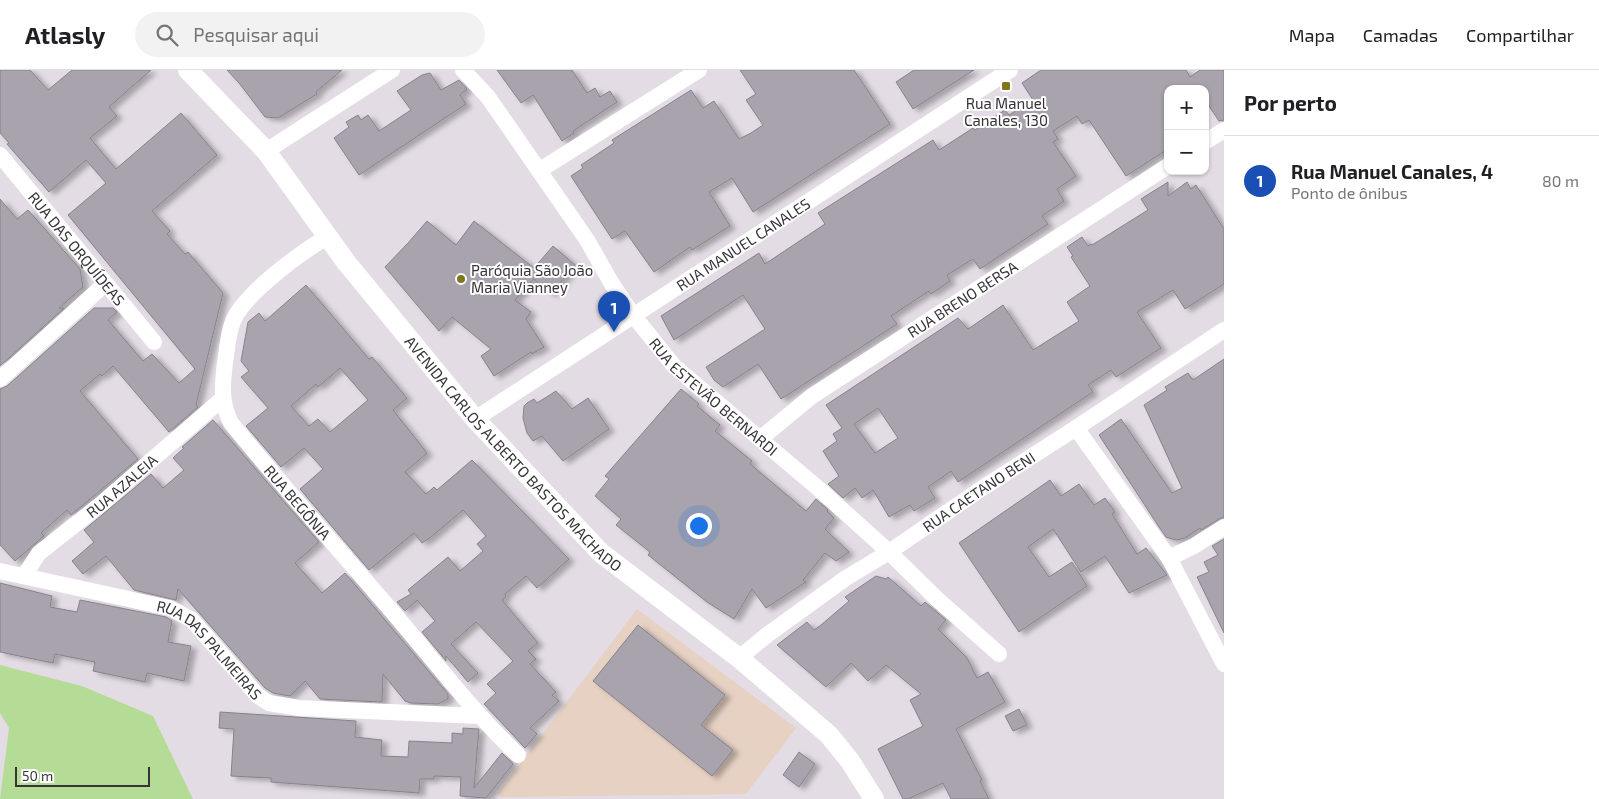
<!DOCTYPE html>
<html lang="pt">
<meta charset="utf-8">
<style>
body{margin:0;font-family:"Exo 2",sans-serif;background:#f2f2f2;color:#202124}
.controls{position:absolute;right:15px;top:15px;display:grid;overflow:hidden;border-radius:10px;box-shadow:0 1px 4px #0004}
.controls button{width:45px;height:45px;display:grid;place-items:center;padding:0;border:0;border-bottom:1px solid #e0e0e0;background:#fff;color:#202124;font:25px sans-serif}
.scale{position:absolute;left:15px;bottom:12px;width:135px;box-sizing:border-box;padding-left:5px;border:2px solid #373438;border-top:0;font-size:14px;line-height:18px;white-space:nowrap;color:#373438;-webkit-text-stroke:4px #fff;paint-order:stroke}
.you{position:absolute;left:698px;top:455px;width:18px;height:18px;margin:-12px;border:4px solid #fff;border-radius:50%;background:#1a73e8;box-shadow:0 0 0 8px #1a73e833}
.badge{display:grid;place-items:center;width:32px;height:32px;border-radius:50%;background:#0b8043;color:#fff;font-size:16px;font-weight:700}
.pin{position:absolute;translate:-50% -41px;filter:drop-shadow(0 1px 2px #0008)}
.pin::after{content:'';position:absolute;top:26px;width:18px;height:15px;background:inherit;clip-path:polygon(0 0,100% 0,50% 100%)}
.list{margin:0;padding:0;list-style:none}
h2{display:flex;justify-content:space-between;align-items:center;height:65px;margin:0;padding:0 20px;font-size:21px}
h2 small{font-size:16px;font-weight:400;color:#757577}
.list li{display:grid;grid-template-columns:32px 1fr auto;gap:15px;align-items:center;box-sizing:border-box;height:90px;padding:0 20px;border-top:1px solid #e0e0e0}
.list b{display:block;font-size:19px;white-space:nowrap}
.list p{margin:0;font-size:16px;white-space:nowrap;color:#757577}
.list em{font-size:16px;font-style:normal;color:#757577}
.icon{flex:none;width:28px;height:28px;fill:none;stroke:currentColor;stroke-width:2;stroke-linecap:round;stroke-linejoin:round}
.map{position:relative;flex:none;width:1224px;height:729px;overflow:hidden}
header{display:flex;align-items:center;gap:30px;box-sizing:border-box;height:70px;padding:0 25px;background:#fff;border-bottom:1px solid #e0e0e0}
header strong{font-size:24px}
nav{display:flex;gap:28px;margin-inline-start:auto;font-size:18px}
.search{width:350px;height:45px;background:#f2f2f2;display:flex;align-items:center;gap:12px;box-sizing:border-box;padding:0 18px;border-radius:28px;color:#757577;font-size:19px}
main{display:flex}
aside{flex:1;background:#fff}
.map>svg:first-child{display:block}
.education{fill:#e6d1c3}
.green{fill:#b5dc97}
.building{fill:#a8a3ac;stroke:#87828c;fill-rule:evenodd;filter:url(#shadow)}
.lines{fill:none;stroke-linecap:round;stroke-linejoin:round}
.minor{stroke:#fff;stroke-width:16}
.tertiary{stroke:#fff;stroke-width:20}
.poi-dot{fill:#7e771b;stroke:#fff;stroke-width:2}
.labels{text-anchor:middle;dominant-baseline:central;stroke-width:4;stroke-linejoin:round;paint-order:stroke}
.poi-label{font-size:15px;fill:#373438;stroke:#fff}
.street-label{font-size:15px;fill:#373438;stroke:#fff}
</style>
<header>
<strong>Atlasly</strong>
<div class="search"><svg class="icon" aria-label="search" viewBox="0 0 24 24"><circle cx="10" cy="10" r="6"/><path d="M15 15l6 6"/></svg>Pesquisar aqui</div>
<nav><a>Mapa</a><a>Camadas</a><a>Compartilhar</a></nav>
</header>
<main>
<div class="map">
<svg width="1224" height="729" viewBox="0 0 1224 729">
<defs>
<filter id="shadow"><feDropShadow dx="5.5" dy="3" stdDeviation="2.5" flood-color="#0004"/></filter>
</defs>
<rect width="100%" height="100%" fill="#e4dce5"/>
<path class="education" d="M637,539L796,658L746,724L501,727L497,724Z"/>
<path class="green" d="M0,595L82,616L153,646L193,729H0L9,658L0,643Z"/>
<g class="building">
<path d="M0,0H30L48,20L72,0H151L109,37L117,46L90,68L116,99L181,43L217,85L152,141L170,161L167,164L185,184L188,182L223,223L196,335L198,337L169,362L113,296L102,306L100,304L80,321L138,389L71,445L67,440L41,463L44,466L15,491L0,475V319L7,316L94,238H113L117,242L108,250L143,291L152,284L179,313L195,299L68,145L106,113L86,90L49,122L7,74L9,73L0,63Z"/>
<path d="M227,0H342L316,22L317,24L278,48L265,47L239,13Z"/>
<path d="M497,0H572L587,23L595,18L600,27L610,21L617,32L573,61L574,63L562,71L533,25L521,33Z"/>
<path d="M740,0H854L890,54L753,142L732,108L709,122L730,156L692,180L690,177L654,202L625,161L612,169L571,106L583,98L581,95L614,73L612,70L691,20L703,38L714,31L739,69L751,63L763,55L746,30L756,24Z"/>
<path d="M914,0H974L913,39L896,12Z"/>
<path d="M1041,0H1186L1190,7L1200,0H1224V50L1219,51L1205,30V19H1168V79L1126,106L1089,50L1082,54L1077,46L1053,61L1058,69L1053,72L1076,106L1057,119L1064,131L1042,146L1048,154L980,199L973,189L947,205L950,211L931,224L929,221L891,246L897,254L781,329L758,294L723,317L714,310L706,297L765,259L743,225L674,270L661,246L759,183L765,194L825,154L818,143L933,70L939,80L973,58L975,60L1005,40L1009,45L1033,30L1022,13Z"/>
<path d="M430,3L441,20L459,10L467,19L460,25L466,34L359,105L334,68L349,57L346,52L358,45L361,50L368,45L379,61L411,40L397,21L422,5Z"/>
<path d="M1168,112V126L1187,112L1191,119L1196,115L1224,159V214L1185,239L1173,220L1137,242L1161,278L1116,307L1111,300L1088,315L1093,322L958,412L951,401L940,409L928,417L935,428L914,441L910,435L889,447L873,420L862,428L855,418L843,428L828,414L839,406L823,381L837,371L833,364L842,358L826,335L958,248L968,259L1003,235L1033,280L1079,251L1067,232L1090,216L1071,187L1073,186L1067,177L1082,167L1088,176L1091,174L1092,175L1148,140L1141,129ZM878,338L898,368L875,383L854,354Z"/>
<path d="M0,129L17,149L28,140L80,199L83,217L59,238H64L0,296Z"/>
<path d="M427,151L456,175L474,151L534,198L553,176L575,195L551,224L534,209L515,230L531,242L526,249L544,277L532,284L531,282L494,306L481,286L491,279L452,247L439,261L385,197L408,173Z"/>
<path d="M306,215L369,289L372,287L407,328L393,340L427,383L405,402L426,424L434,417L437,420L472,390L569,489L537,518L526,506L505,524L506,526L502,530L538,573L528,581L536,589L530,594L556,622L552,625L559,631L530,658L537,664L525,678L484,634L496,623L487,614L513,591L476,552L451,574L478,603L468,612L446,586V591L422,562L435,551L417,530L405,541L397,532L411,524L408,520L448,487L460,501L483,481L477,474L486,466L463,440L431,467L422,473L414,463L369,500L300,419L323,399L304,378L281,397L246,356L268,338L241,307L249,301L241,291L248,252L259,243L265,251ZM340,298L368,330L330,362L318,349L309,356L291,336L316,314L318,317Z"/>
<path d="M1224,289V447L1219,449L1201,460L1200,458L1185,468L1177,470L1172,469L1166,467L1159,457L1099,365L1121,349L1172,423L1182,418L1144,335L1167,320L1165,317L1188,303L1193,310Z"/>
<path d="M681,319L699,334L697,336L720,355L715,361L752,391L750,394L806,441L816,429L828,440L827,441L834,448L825,459L849,482L836,491L825,483L803,510L806,512L766,538L752,519L734,549L707,532L648,485L650,482L616,455L621,449L595,426L609,409L605,406Z"/>
<path d="M556,321L572,339L588,328L609,359L563,391L542,366L533,371L527,363L523,348L524,336L527,333L534,329L537,333Z"/>
<path d="M213,350L319,472L295,493L322,523L345,503L448,624V629L438,634L411,633L405,631L383,604L382,632L320,629L305,611L290,626L273,623L265,618L178,519L176,530L134,520L106,486L83,504L72,491L94,472L84,460L151,404L163,418L184,400L173,388L184,378L182,377Z"/>
<path d="M1050,410L1061,426L1079,414L1094,435L1105,428L1115,442L1112,444L1137,484L1146,478L1167,505L1129,523L1105,486L1081,502L1053,459L1028,477L1049,507L1072,492L1087,516L1019,562L959,473Z"/>
<path d="M1224,469V563L1197,507L1209,502L1204,492L1218,485L1212,476Z"/>
<path d="M876,506L886,509L888,507L921,536L925,532L946,550L938,559L967,588L977,608L988,602L1005,632L956,659L982,710L980,711L989,729H951L943,713L908,729H903L878,679L923,656L910,630L921,624L886,595L868,611L851,593L826,617L777,575L807,552L814,560L821,555L849,531L845,527Z"/>
<path d="M0,513L52,526L50,537L77,542L80,530L166,547L172,551L168,572L191,576L184,611L147,603L145,612L93,601L95,592L55,584L53,593L0,582Z"/>
<path d="M638,555L725,625L701,655L733,680L712,706L593,611Z"/>
<path d="M1019,639L1027,655L1013,661L1005,646Z"/>
<path d="M220,642L356,651L355,667L382,670L381,686L408,687L409,671L452,673V663L463,664V658L479,659L474,718L502,683L513,694L486,728L460,726L461,707L434,706V709H420L419,723L271,712V708L231,706L234,659L219,658Z"/>
<path d="M799,682L815,694L799,717L783,705Z"/>
</g>
<g class="lines">
<g class="minor">
<path id="s1" d="M463,0L488,27L587,170L612,214L633,245L674,296L819,419L889,482L937,529L999,584"/>
<path d="M1205,72L1224,60"/>
<path d="M266,81L392,0"/>
<path id="s2" d="M0,85L154,272"/>
<path d="M540,100L699,0"/>
<path id="s3" d="M327,167C300,183 245,223 233,251C228,264 227,280 225,293C222,315 221,333 231,353C284,418 341,482 396,546C436,593 473,642 518,685"/>
<path d="M0,309L105,214"/>
<path id="s4" d="M475,349L1010,0"/>
<path d="M1076,358L1169,488L1194,476L1224,457"/>
<path id="s5" d="M761,368L812,326L1168,96"/>
<path d="M1169,488L1224,594"/>
<path id="s6" d="M0,501L170,538L192,550L258,626L269,633L299,638L479,646"/>
<path id="s7" d="M24,506L39,483L101,434L222,329"/>
<path id="s8" d="M739,588L767,565L846,508L889,482L984,417L1076,358L1224,260"/>
</g>
<path class="tertiary" id="s9" d="M188,0L266,81L346,192L475,349L601,483L739,588L829,665L850,691L874,729"/>
</g>
<g class="poi-dot">
<rect x="1001" y="11" width="10" height="10" rx="2.5"/>
<circle cx="461" cy="209" r="5"/>
</g>
<g class="labels">
<g class="poi-label">
<text x="1006" y="33">Rua Manuel<tspan x="1006" dy="17">Canales, 130</tspan></text>
<text x="471" y="200" text-anchor="start">Paróquia São João<tspan x="471" dy="17">Maria Vianney</tspan></text>
</g>
<g class="street-label">
<text stroke="none"><textPath href="#s4" startOffset="320">RUA MANUEL CANALES</textPath></text>
<text stroke="none"><textPath href="#s2" startOffset="121">RUA DAS ORQUÍDEAS</textPath></text>
<text stroke="none"><textPath href="#s5" startOffset="245">RUA BRENO BERSA</textPath></text>
<text stroke="none"><textPath href="#s1" startOffset="414">RUA ESTEVÃO BERNARDI</textPath></text>
<text stroke="none"><textPath href="#s9" startOffset="504">AVENIDA CARLOS ALBERTO BASTOS MACHADO</textPath></text>
<text stroke="none"><textPath href="#s7" startOffset="134">RUA AZALEIA</textPath></text>
<text stroke="none"><textPath href="#s8" startOffset="292">RUA CAETANO BENI</textPath></text>
<text stroke="none"><textPath href="#s3" startOffset="335">RUA BEGÔNIA</textPath></text>
<text stroke="none"><textPath href="#s6" startOffset="231">RUA DAS PALMEIRAS</textPath></text>
</g>
</g>
</svg>
<div class="controls">
<button>+</button>
<button>−</button>
</div>
<div class="scale">50 m</div>
<div class="you"></div>
<div class="pin badge" style="left:614px;top:262px;background:#1a4fb4">1</div>
</div>
<aside>
<h2>Por perto<small></small></h2>
<ul class="list">
<li><span class="badge" style="background:#1a4fb4">1</span><div><b>Rua Manuel Canales, 4</b><p>Ponto de ônibus</p></div><em>80 m</em></li>
</ul>
</aside>
</main>
